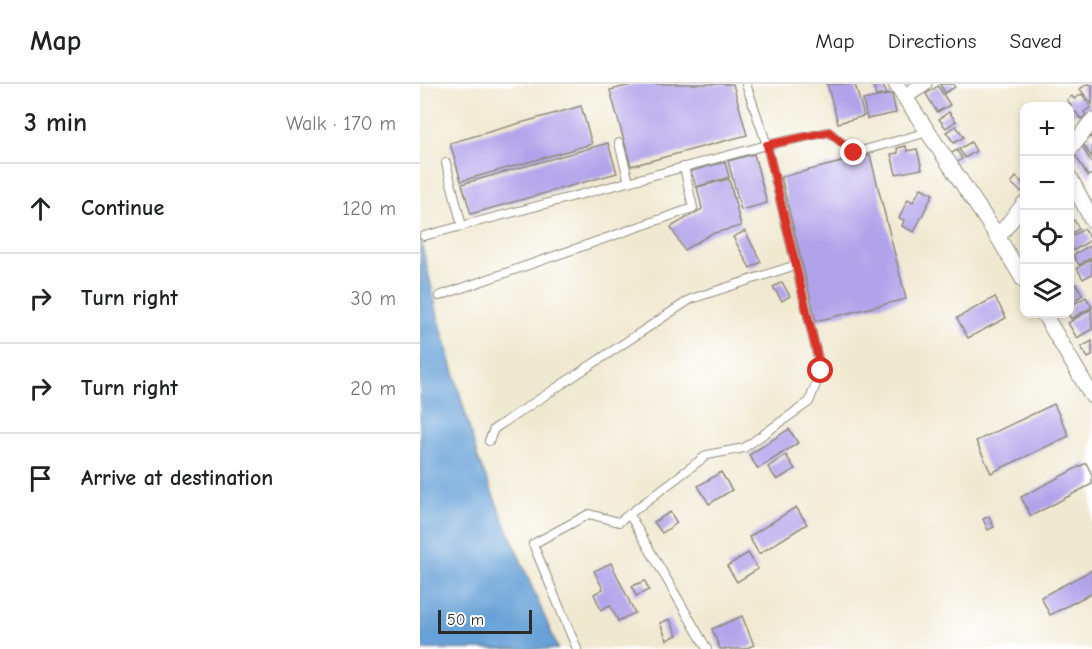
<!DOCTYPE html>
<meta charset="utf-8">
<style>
body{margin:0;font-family:"Comic Neue",sans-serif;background:#f2f2f2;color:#202124}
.controls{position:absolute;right:18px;top:18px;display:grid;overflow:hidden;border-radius:12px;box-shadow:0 3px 9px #0003}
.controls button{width:54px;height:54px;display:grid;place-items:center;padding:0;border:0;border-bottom:2px solid #e0e0e0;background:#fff;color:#202124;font:30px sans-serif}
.scale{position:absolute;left:18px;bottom:15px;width:94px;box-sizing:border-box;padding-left:6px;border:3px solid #2b2b2b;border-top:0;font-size:16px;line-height:21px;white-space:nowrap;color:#2b2b2b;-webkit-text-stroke:4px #fff;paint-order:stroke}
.stop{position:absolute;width:18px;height:18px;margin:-14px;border:4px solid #d93025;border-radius:50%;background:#fff}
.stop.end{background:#d93025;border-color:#fff;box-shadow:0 2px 6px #0008}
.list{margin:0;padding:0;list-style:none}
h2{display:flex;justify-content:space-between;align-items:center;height:78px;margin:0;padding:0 24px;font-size:26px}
h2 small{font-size:20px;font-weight:400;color:#757577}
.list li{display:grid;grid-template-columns:39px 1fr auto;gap:18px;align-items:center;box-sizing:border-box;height:90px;padding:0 24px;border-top:2px solid #e0e0e0}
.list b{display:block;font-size:22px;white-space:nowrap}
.list em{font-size:20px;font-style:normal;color:#757577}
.icon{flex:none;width:33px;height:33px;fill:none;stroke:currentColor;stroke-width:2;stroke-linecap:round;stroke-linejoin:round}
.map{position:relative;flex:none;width:672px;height:565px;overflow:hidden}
header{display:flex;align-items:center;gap:36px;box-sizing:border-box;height:84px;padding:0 30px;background:#fff;border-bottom:2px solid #e0e0e0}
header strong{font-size:28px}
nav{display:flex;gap:33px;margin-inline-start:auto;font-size:21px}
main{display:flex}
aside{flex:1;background:#fff}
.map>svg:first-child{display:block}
.water{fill:#68a1d7;stroke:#4a6681;stroke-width:1.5}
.building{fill:#b0a3ea}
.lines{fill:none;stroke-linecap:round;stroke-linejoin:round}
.lane-casing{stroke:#8e8a7e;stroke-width:10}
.street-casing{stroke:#8e8a7e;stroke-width:17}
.lane{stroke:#fff;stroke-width:8}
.street{stroke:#fff;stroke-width:15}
.route{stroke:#d93025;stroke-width:8}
</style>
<header>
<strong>Map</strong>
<nav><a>Map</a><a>Directions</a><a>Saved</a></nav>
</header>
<main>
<aside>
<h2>3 min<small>Walk · 170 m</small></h2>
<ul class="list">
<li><svg class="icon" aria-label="ahead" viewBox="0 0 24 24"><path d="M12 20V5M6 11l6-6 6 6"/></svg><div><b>Continue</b></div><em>120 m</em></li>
<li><svg class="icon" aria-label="right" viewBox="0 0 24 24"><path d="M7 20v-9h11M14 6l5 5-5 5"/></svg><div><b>Turn right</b></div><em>30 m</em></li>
<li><svg class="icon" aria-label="right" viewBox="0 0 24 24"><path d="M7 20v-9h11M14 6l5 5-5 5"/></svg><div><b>Turn right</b></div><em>20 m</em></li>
<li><svg class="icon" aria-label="arrive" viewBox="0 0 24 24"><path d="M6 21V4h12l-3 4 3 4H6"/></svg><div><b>Arrive at destination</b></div></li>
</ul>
</aside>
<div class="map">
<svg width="672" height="565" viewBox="0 0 672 565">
<rect width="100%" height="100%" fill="#fff"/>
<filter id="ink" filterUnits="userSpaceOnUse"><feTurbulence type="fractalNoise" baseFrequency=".0167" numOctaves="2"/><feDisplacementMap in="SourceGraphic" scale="12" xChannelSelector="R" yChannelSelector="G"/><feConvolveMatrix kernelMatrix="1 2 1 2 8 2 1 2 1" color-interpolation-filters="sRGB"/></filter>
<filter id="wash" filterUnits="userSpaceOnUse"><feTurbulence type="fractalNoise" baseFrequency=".008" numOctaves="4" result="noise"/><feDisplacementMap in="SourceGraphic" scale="24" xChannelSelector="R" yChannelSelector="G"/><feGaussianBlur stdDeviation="1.35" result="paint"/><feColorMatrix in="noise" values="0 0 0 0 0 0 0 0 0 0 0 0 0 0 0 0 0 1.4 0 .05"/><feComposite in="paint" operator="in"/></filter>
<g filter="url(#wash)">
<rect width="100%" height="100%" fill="#f0e9d1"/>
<path class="water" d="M0,153L18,232L58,375L138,565H0Z"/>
<g id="blocks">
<g class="building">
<path d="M215,0H313L327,51L211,82L190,6Z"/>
<path d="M407,0H435L444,32L418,39Z"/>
<path d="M453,0H462L467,10L456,12Z"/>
<path d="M520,0H534L535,3L525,9Z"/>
<path d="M667,0L672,1V20L660,5Z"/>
<path d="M518,2L530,21L517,28L506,10Z"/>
<path d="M472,10L476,29L447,35L443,16Z"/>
<path d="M662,10L671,23L664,28L666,31L661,35L656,28L651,32V21L647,16L652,12L654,15Z"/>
<path d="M161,22L172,60L41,97L30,59Z"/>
<path d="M529,28L536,37L526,44L519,35Z"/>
<path d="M536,42L544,53L534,59L526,48Z"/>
<path d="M672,52V74L662,58Z"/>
<path d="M551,58L556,67L545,74L539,65Z"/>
<path d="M188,59L197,89L51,130L42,100Z"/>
<path d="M661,60L672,79V90L668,92L652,66Z"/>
<path d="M486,62L487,67L497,65L502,85L476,90L471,70L478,69L477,64Z"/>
<path d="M537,66L542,75L536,79L530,70Z"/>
<path d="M334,70L347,119L321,126L308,77Z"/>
<path d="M450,71L486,215L396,237L361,93Z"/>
<path d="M305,78L309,93L276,103L271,87Z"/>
<path d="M596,93L604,100V104L601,108L591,99Z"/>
<path d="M309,95L321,142L291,150L264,166L251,143L282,125L277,103Z"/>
<path d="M501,104L513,110L494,148L482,142L484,136L479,134L488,115L493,118Z"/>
<path d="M654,136L659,145L650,150V139Z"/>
<path d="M664,145L671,156L653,167L650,162V153Z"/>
<path d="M325,147L341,178L330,184L313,153Z"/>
<path d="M669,162L672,167V173L659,181L653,171Z"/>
<path d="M672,175V190L663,195L657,184Z"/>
<path d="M362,198L370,212L362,217L353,203Z"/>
<path d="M650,199L652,202L656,200L663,211L650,219Z"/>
<path d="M575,213L586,234L548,254L537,234Z"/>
<path d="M666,213L672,223L651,235L648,230H650V222Z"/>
<path d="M671,225L672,245L657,254L648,239Z"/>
<path d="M672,257V272L668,274L661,263Z"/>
<path d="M634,320L649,352L571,389L556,357Z"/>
<path d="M369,345L378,359L338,385L329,371Z"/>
<path d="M366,371L375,385L357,396L348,383Z"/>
<path d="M666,379L672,391V400L611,432L601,413Z"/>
<path d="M301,388L312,406L289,420L278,402Z"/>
<path d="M376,423L387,440L339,470L329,453Z"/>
<path d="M250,428L257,439L242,449L234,438Z"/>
<path d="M569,432L574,443L568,446L563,435Z"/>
<path d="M328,469L338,485L317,498L307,482Z"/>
<path d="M191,479L215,529L198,537L190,521L181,526L174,510L183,505L174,487Z"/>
<path d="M672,486V509L630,531L621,513Z"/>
<path d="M225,497L229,506L216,512L212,502Z"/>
<path d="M322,532L334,561L324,565H300L292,545Z"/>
<path d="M250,535L257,551L247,556L240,539Z"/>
</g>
</g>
</g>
<g filter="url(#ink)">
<use href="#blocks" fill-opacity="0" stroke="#8e8a7e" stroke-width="1.5"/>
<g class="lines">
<g class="lane-casing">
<g id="lane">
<path d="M199,59L209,98"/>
<path d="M26,79L42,142"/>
<path d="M4,152L347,61L409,48L434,69L508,48"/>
<path d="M19,212L273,124L264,83"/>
<path d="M69,357L74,345L271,215L376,181"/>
<path d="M209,430L287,565"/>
<path d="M157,565L113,460L169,430L199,438L287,371L324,364L389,318L401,287L347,61L326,0"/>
</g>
</g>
<g class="street-casing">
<g id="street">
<path d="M476,0L578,153L604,197"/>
<path d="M484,13L504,0"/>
<path d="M650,65L672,37"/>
<path d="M650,94L672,136"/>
<path d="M578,153L604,120"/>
<path d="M624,230L672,312"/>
</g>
</g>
<use href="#lane" class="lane"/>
<use href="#street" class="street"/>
</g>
</g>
<g class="lines" filter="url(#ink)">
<path class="route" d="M401,287L347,61L409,48L434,69"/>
</g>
</svg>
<div class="controls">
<button>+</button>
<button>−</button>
<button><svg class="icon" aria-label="locate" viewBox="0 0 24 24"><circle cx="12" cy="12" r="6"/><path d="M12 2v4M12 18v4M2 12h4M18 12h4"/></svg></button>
<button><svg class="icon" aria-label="layers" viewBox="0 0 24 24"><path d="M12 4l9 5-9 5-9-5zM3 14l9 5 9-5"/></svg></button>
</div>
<div class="scale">50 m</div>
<div class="stop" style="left:401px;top:287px"></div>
<div class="stop end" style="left:434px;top:69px"></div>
</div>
</main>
